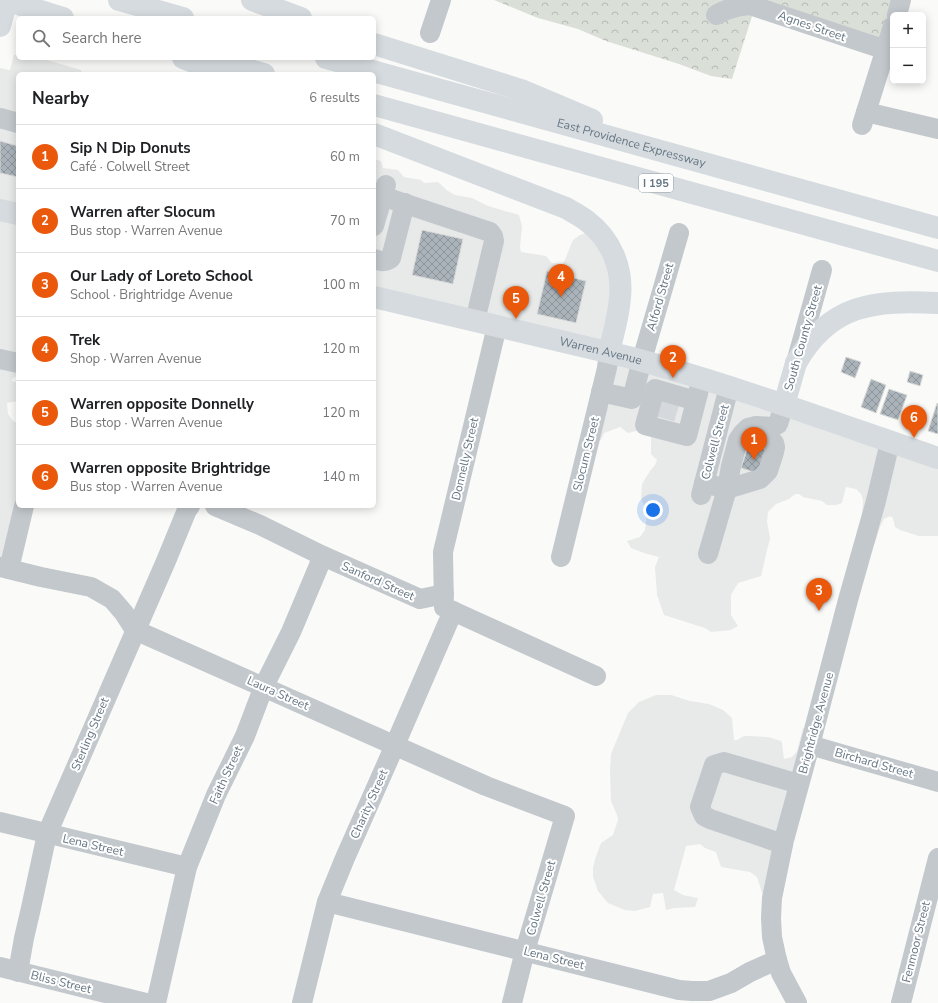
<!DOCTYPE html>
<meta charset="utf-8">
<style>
body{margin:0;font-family:"Nunito Sans",sans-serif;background:#f2f2f2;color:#202124}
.controls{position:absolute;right:12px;top:12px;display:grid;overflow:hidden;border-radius:6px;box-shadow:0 2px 10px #0003}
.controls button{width:36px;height:36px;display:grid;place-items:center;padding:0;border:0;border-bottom:1px solid #e0e0e0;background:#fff;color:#202124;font:20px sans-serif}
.you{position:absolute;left:653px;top:510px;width:14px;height:14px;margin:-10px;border:3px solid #fff;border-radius:50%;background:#1a73e8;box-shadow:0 0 0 6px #1a73e833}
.badge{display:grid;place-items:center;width:26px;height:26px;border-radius:50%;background:#ea580c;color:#fff;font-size:13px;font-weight:700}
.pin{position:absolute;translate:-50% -33px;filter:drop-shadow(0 1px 2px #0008)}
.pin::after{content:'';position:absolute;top:21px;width:14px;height:12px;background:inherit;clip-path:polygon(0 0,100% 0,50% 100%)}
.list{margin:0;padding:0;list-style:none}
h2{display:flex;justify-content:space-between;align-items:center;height:52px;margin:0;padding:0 16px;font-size:17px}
h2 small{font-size:13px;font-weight:400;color:#757577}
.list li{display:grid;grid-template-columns:26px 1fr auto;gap:12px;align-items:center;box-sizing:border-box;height:64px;padding:0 16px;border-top:1px solid #e0e0e0}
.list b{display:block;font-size:15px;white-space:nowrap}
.list p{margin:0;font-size:13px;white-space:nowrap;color:#757577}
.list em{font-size:13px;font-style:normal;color:#757577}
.icon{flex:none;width:22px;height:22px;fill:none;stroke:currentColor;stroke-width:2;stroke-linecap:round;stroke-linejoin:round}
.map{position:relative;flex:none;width:938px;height:1003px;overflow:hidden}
.search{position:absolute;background:#fff;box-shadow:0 2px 10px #0003;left:16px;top:16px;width:360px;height:44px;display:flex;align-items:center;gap:10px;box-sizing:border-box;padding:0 14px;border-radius:6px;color:#757577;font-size:15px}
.panel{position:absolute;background:#fff;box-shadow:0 2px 10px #0003;left:16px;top:72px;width:360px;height:436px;border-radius:6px}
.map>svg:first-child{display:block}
.built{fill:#e8e9e9}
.park{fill:url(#park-crowns)}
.building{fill:url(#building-cross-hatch);stroke:#dcdcda}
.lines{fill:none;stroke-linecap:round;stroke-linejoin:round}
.minor-tunnel{stroke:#d5d9db;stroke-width:20;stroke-dasharray:20 10;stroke-linecap:butt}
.minor{stroke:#c3c8cc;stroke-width:20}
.major{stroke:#d6dbdf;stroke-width:22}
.highway{stroke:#d6dbdf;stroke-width:22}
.labels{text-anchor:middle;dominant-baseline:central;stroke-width:4;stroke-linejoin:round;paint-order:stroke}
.shield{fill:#fff;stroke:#939fa8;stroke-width:1}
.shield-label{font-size:11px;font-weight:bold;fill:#657683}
.street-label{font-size:12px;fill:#657683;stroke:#fff}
</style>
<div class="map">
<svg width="938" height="1003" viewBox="0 0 938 1003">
<defs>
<pattern id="park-crowns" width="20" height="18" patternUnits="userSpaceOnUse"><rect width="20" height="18" fill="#dadfd7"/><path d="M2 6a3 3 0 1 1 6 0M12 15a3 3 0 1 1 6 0" fill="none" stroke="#b4b9b4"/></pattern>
<pattern id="building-cross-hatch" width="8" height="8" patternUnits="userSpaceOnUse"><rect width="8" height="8" fill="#aab3b9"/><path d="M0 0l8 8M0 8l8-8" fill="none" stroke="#8e969c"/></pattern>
</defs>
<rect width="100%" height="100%" fill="#fafaf8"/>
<g class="built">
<path d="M18,54V58H40L81,70L82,74H18V375L12,379V381L18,383V401L7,403L8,414L14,422H18V506L0,566V68L10,70L14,55Z"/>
<path d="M374,159L381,161L383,168L398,170L404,177L421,180L424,183L438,182L448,191L455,195L472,198L488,206L519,215L522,226L520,247L521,252L546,256L552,263L562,264L564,262L573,240L580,235L592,231L612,265L605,354L374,301Z"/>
<path d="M604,356L938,463V536H919L900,530L895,527L893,518L890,516L884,519L880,527L875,543L873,544L862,519L863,500L861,494L856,489L846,487L842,503L836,505H827L822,501L803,497L799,494H795L789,499L776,504L768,512L767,522L770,538L761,576L738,583L731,595V615L738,626L731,630L711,632L705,628L664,615L657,595L655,567L659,557L644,553L631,548L627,541L640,537L645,530L647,515L645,508L641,498L642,484L650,471L655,465L657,460L651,454V432L642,427L636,431L628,433L620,427L604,433L601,440L598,442Z"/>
<path d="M656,695H671L690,701L709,704L723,710L732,718L734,740H737L744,736H749L768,737L781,741L782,743L784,759L792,757L797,751L803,728L805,729L772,893H762L757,877L750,872L721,867L716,852L705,848L700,844L686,846L674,890L683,895L698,898L695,907L674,908L666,910L663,893L653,894L650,907L635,911L625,910L608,903L598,891L593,877V868L595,859L601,843L613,835L618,820L617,815L611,801L610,771L611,754L628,713L639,702Z"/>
</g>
<path class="park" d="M494,0H901L885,52L755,7L732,79L711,76L679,64L606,41L578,29L538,18Z"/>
<g class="building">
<path d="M0,141L18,146V177L0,173Z"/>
<path d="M422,230L463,239L453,284L412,275Z"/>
<path d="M547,271L586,281L576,323L537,314Z"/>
<path d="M846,357L861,362L855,378L841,372Z"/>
<path d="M910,371L923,375L920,386L907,382Z"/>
<path d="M871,379L886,385L876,413L861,407Z"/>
<path d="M889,389L907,395L898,420L880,414Z"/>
<path d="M937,403L938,404V434L928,431Z"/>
<path d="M749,444L768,450L760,474L741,468Z"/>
</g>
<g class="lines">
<path class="minor-tunnel" d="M660,407L677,412"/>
<g class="minor">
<path d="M716,15C727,8 738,6 750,5L886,50"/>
<path d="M897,15L901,0"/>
<path d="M430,33L441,0"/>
<path d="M866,112L938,129"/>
<path d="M0,118L18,123"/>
<path d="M862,125L893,26"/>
<path d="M382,196L490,232L493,236L494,241L475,321"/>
<path d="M374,226L386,185"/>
<path d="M374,259C380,261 385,263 391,258L405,203"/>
<path d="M497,326L443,552L444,607L596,676"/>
<path d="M0,359L18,363"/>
<path d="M797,359L822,270"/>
<path d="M601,392L632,399L642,360L679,233"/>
<path d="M696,401L655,389L645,425L687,436L702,378"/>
<path d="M704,483L727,489L760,479L768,471L774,452L775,447L774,443L770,438L764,435L759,434L752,435L749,437"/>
<path d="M701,495L729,387"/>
<path d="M215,506L260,525L323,556L420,599L444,594"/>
<path d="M708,554L727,489L731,466L738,440L742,434L748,428L756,426L772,427L778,424L784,405"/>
<path d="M561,557L607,368L609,352"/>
<path d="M0,567L41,577L91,587L112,599L124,613L135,630L486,786L565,816L525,951L512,1003"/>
<path d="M9,569L24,506"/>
<path d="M810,745L938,782"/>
<path d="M0,822L187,867"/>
<path d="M783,844L710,819L704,816L700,807L714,765L724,762L799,784"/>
<path d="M327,902L679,990L692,991H709L731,983L750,972L777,960"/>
<path d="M0,967L146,1003"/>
<path d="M18,972L24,938L31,908L47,834L166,561L187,510L190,506"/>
<path d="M156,1003L187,867L216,795L245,736L264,686L291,632L323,556"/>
<path d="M302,1003L327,902L345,858L395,745L453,611"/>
<path d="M797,1003L781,973L777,960L772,937L771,918L772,898L784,840L810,745L848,600L876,501L890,442"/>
<path d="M901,1003L938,858"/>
</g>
<g class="major">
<path d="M0,26L7,0"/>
<path d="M0,210L18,214"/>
<path id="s1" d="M374,297L628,357C733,385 835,423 938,458"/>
<path d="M784,405L796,363"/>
</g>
<g class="highway">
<path d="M5,0L63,18"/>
<path d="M119,0L183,18"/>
<path d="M252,0L301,18"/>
<path d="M374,44L521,90L592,120"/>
<path d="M183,58L219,72"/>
<path d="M206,58L264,74"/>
<path id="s2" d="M326,58L938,228"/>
<path d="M374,105L938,261"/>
<path d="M374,134L566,208C573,212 581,216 587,221C611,239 623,268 620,297C619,316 613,334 609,352"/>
<path d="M796,363C830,303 875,300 938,303"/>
</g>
</g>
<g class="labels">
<rect class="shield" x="639" y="174" width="34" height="18" rx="3"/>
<g class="shield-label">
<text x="656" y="183">I 195</text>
</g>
<g class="street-label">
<text transform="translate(812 26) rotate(19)">Agnes Street</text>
<text stroke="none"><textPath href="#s2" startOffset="317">East Providence Expressway</textPath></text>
<text transform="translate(660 297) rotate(-74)">Alford Street</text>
<text transform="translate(803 338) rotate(-74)">South County Street</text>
<text stroke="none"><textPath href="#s1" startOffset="233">Warren Avenue</textPath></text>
<text transform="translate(715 442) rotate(-75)">Colwell Street</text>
<text transform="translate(586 454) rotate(-76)">Slocum Street</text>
<text transform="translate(465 459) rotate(-77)">Donnelly Street</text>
<text transform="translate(378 581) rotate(24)">Sanford Street</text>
<text transform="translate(278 693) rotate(24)">Laura Street</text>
<text transform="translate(816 723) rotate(-75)">Brightridge Avenue</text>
<text transform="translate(90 734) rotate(-67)">Sterling Street</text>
<text transform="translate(874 763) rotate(16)">Birchard Street</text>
<text transform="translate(226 775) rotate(-65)">Faith Street</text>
<text transform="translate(369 804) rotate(-66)">Charity Street</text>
<text transform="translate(93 845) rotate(13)">Lena Street</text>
<text transform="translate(541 898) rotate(-74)">Colwell Street</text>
<text transform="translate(916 942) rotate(-76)">Fenmoor Street</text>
<text transform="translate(554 958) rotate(14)">Lena Street</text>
<text transform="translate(61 982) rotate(14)">Bliss Street</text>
</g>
</g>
</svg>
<div class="controls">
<button>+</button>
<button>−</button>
</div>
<div class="you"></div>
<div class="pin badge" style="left:754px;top:460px">1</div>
<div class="pin badge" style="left:673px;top:378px">2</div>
<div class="pin badge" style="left:819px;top:611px">3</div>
<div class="pin badge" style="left:561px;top:297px">4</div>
<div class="pin badge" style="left:516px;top:319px">5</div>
<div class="pin badge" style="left:914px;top:438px">6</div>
<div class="search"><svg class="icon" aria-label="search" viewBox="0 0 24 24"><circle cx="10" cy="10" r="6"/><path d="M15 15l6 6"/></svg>Search here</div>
<section class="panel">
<h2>Nearby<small>6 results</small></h2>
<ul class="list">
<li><span class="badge">1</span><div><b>Sip N Dip Donuts</b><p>Café · Colwell Street</p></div><em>60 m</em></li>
<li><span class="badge">2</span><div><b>Warren after Slocum</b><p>Bus stop · Warren Avenue</p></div><em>70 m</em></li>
<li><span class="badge">3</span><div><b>Our Lady of Loreto School</b><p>School · Brightridge Avenue</p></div><em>100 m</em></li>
<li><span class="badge">4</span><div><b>Trek</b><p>Shop · Warren Avenue</p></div><em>120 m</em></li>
<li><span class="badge">5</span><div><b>Warren opposite Donnelly</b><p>Bus stop · Warren Avenue</p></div><em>120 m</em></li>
<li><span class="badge">6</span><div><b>Warren opposite Brightridge</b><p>Bus stop · Warren Avenue</p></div><em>140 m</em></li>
</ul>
</section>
</div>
